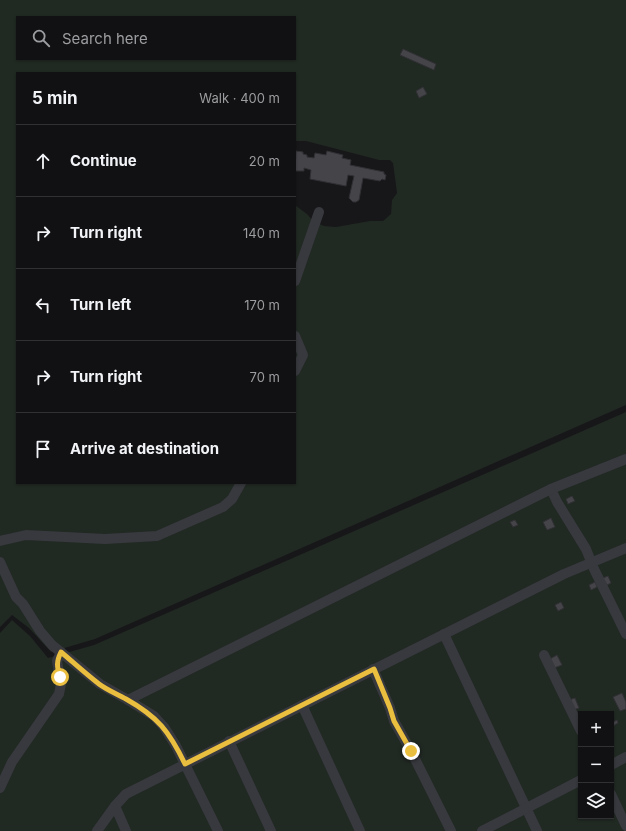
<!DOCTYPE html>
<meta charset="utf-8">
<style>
body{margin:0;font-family:Inter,sans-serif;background:#1e1f21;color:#f1f3f6}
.controls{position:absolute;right:12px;bottom:12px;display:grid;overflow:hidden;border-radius:0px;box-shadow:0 1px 3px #0004}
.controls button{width:36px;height:36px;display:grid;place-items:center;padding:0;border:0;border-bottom:1px solid #303133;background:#111113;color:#f1f3f6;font:20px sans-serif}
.stop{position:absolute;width:12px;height:12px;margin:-9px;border:3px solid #eabe3e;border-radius:50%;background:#fff}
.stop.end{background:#eabe3e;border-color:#fff;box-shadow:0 1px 4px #0008}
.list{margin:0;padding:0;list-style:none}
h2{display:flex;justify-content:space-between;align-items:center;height:52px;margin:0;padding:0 16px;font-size:17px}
h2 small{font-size:13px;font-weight:400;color:#9c9da0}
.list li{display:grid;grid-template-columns:26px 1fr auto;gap:12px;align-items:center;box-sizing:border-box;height:72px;padding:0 16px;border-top:1px solid #303133}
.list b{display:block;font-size:15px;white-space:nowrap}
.list em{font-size:13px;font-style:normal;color:#9c9da0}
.icon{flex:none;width:22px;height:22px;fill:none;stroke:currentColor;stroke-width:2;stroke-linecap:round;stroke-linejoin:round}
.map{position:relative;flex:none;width:626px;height:831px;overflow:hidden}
.search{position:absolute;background:#111113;box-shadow:0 1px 3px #0004;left:16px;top:16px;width:280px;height:44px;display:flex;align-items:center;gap:10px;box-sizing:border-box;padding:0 14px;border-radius:0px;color:#9c9da0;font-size:15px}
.panel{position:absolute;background:#111113;box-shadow:0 1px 3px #0004;left:16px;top:72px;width:280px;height:412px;border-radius:0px}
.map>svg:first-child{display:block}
.green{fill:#212923;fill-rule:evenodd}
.building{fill:#444449;stroke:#313135}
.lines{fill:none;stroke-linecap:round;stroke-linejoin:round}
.minor{stroke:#38393e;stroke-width:10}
.route{stroke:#eabe3e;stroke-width:5}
</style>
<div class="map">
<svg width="626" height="831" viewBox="0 0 626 831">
<rect width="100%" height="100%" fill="#171719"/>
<g class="green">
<path d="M0,0H626V405L95,639L51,652L29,628L12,615L0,627ZM17,17H295V59H17ZM17,73H295V141H306L379,160H390L393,163L397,193L392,200L391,214L383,221H370L336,227L324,226L313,221L307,214L295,205V483H17Z"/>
<path d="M626,412V831H0V633L12,620L30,636L48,658L94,645ZM581,714H611V816H581Z"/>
</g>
<g class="building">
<path d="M403,49L436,64L434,70L400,55Z"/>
<path d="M423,87L427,94L419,98L416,91Z"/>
<path d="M296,151L303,152V154L307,155V157L314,158L315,153L326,155L327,151L343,155L342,158L351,160L350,165L384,172V174L386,175L385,180L382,179L380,181L363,178L359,200L356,202H353L349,198L354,176L348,175L346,186L310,179L311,170L304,168V171H295Z"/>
<path d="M572,496L575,501L568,504L566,499Z"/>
<path d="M551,518L555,527L547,530L543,522Z"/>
<path d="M515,520L518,525L513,527L510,522Z"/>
<path d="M608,576L611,583L607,585L603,578Z"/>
<path d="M595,582L597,587L591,590L589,585Z"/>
<path d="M561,602L564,608L558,611L555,605Z"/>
<path d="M557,655L562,665L554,668L550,659Z"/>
<path d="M622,693L626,702V709L620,711L613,697Z"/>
<path d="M575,698L579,708L573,710L569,700Z"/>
<path d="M617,720L618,723L611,727V723Z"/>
</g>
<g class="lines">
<g class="minor">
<path d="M295,281L319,212"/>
<path d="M295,336L303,355L295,371"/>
<path d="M551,489L557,502L586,549L594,569L626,634"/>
<path d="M0,541L26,535L105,539L157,536L223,507L232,499L241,483"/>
<path d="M0,562L16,597L23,604L40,631L52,645L100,684L128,700L154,716L164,727L176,746L218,831"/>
<path d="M444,634L537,831"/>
<path d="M544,655L581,731"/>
<path d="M373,669L390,708L394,721L411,751L451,831"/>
<path d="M128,700L551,489L626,459"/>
<path d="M302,705L360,831"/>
<path d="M229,741L271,831"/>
<path d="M611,765L626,757"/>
<path d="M0,788L12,762L59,694L61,684L57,661L61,652"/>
<path d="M611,794L626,826"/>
<path d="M115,806L126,831"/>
<path d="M97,831L115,806L126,794L564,574L626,548"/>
<path d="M482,831L581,780"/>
</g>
</g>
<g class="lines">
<path class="route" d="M60,677C57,667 56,662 61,652C74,663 86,674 99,684C107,690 117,694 126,699C158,717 169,731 185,764L374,669L390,708L394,721L411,751"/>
</g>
</svg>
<div class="controls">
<button>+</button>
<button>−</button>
<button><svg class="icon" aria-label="layers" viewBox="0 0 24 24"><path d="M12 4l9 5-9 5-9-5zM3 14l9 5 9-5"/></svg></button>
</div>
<div class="stop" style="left:60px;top:677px"></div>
<div class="stop end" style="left:411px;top:751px"></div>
<div class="search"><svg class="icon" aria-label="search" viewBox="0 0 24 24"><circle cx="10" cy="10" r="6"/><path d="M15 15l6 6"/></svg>Search here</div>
<section class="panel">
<h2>5 min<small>Walk · 400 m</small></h2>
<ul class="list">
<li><svg class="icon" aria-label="ahead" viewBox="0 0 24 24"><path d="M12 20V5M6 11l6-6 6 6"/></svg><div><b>Continue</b></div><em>20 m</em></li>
<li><svg class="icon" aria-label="right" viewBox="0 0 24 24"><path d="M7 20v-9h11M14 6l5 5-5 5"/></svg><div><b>Turn right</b></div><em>140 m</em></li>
<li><svg class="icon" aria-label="left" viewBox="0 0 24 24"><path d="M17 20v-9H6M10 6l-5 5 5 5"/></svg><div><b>Turn left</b></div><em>170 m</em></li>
<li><svg class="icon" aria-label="right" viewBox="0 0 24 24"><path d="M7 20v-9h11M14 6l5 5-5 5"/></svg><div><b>Turn right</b></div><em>70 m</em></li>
<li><svg class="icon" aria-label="arrive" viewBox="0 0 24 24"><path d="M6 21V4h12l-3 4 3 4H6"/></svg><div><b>Arrive at destination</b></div></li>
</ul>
</section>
</div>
